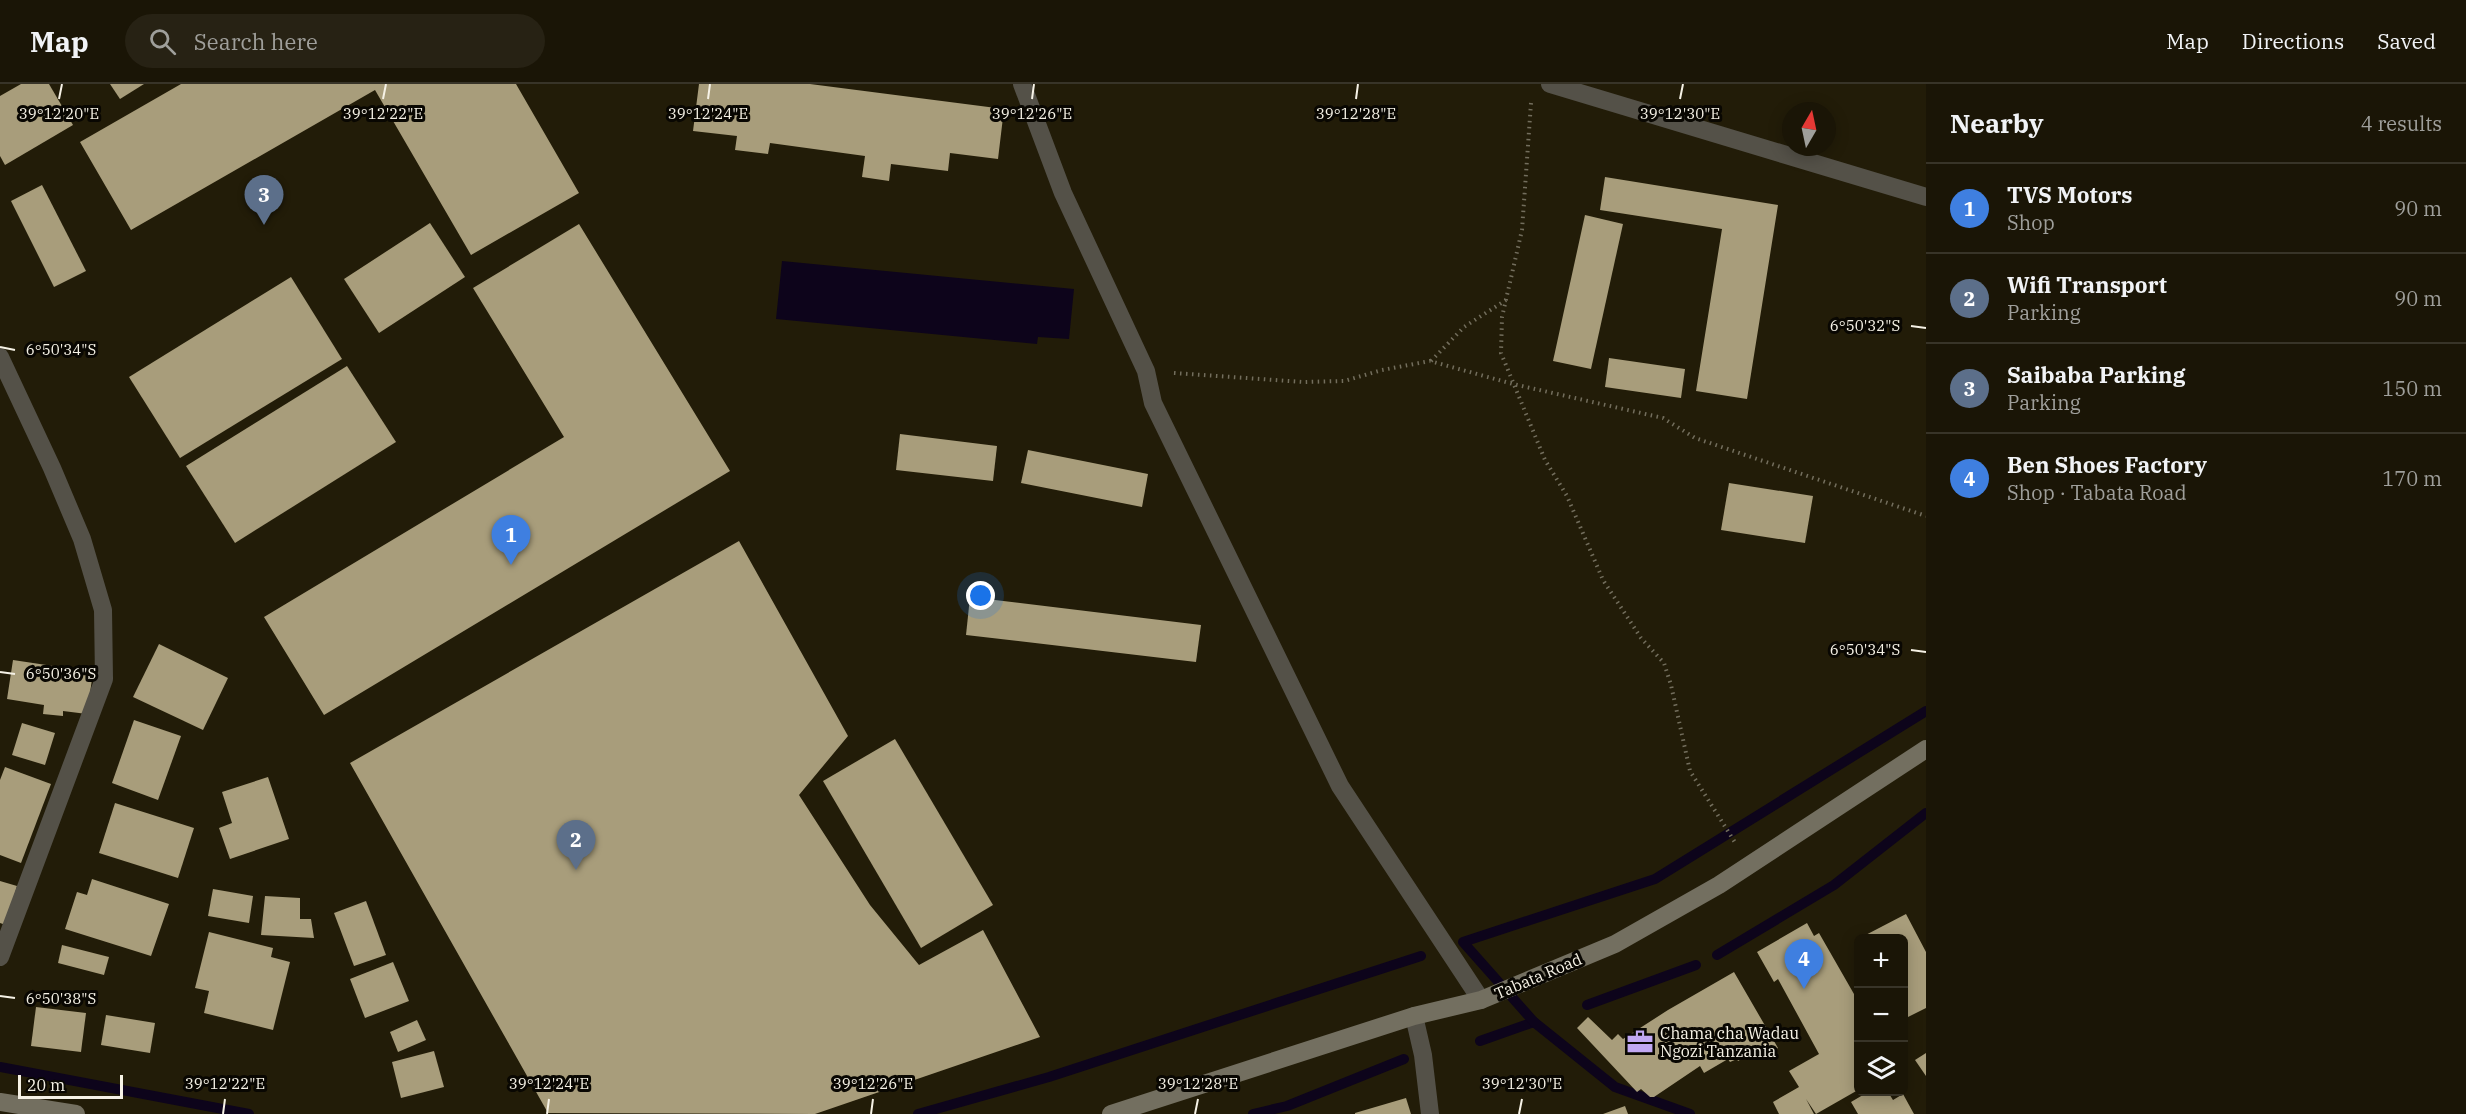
<!DOCTYPE html>
<meta charset="utf-8">
<style>
body{margin:0;font-family:"IBM Plex Serif",serif;background:#272214;color:#f1f3f6}
.controls{position:absolute;right:18px;bottom:18px;display:grid;overflow:hidden;border-radius:9px;box-shadow:0 3px 15px #0003}
.controls button{width:54px;height:54px;display:grid;place-items:center;padding:0;border:0;border-bottom:2px solid #383428;background:#1a1506;color:#f1f3f6;font:30px sans-serif}
.compass{position:absolute;left:1782px;top:18px;width:54px;height:54px;border-radius:50%;background:#1a1506;box-shadow:0 3px 15px #0003;rotate:9deg}
.scale{position:absolute;left:18px;bottom:15px;width:105px;box-sizing:border-box;padding-left:6px;border:3px solid #f6f2e6;border-top:0;font-size:16px;line-height:21px;white-space:nowrap;color:#f6f2e6;-webkit-text-stroke:4px #090702;paint-order:stroke}
.you{position:absolute;left:981px;top:512px;width:21px;height:21px;margin:-15px;border:4px solid #fff;border-radius:50%;background:#1a73e8;box-shadow:0 0 0 9px #1a73e833}
.badge{display:grid;place-items:center;width:39px;height:39px;border-radius:50%;background:#1a73e8;color:#fff;font-size:20px;font-weight:700}
.pin{position:absolute;translate:-50% -50px;filter:drop-shadow(0 2px 3px #0008)}
.pin::after{content:'';position:absolute;top:32px;width:21px;height:18px;background:inherit;clip-path:polygon(0 0,100% 0,50% 100%)}
.list{margin:0;padding:0;list-style:none}
h2{display:flex;justify-content:space-between;align-items:center;height:78px;margin:0;padding:0 24px;font-size:26px}
h2 small{font-size:20px;font-weight:400;color:#9f9f9b}
.list li{display:grid;grid-template-columns:39px 1fr auto;gap:18px;align-items:center;box-sizing:border-box;height:90px;padding:0 24px;border-top:2px solid #383428}
.list b{display:block;font-size:22px;white-space:nowrap}
.list p{margin:0;font-size:20px;white-space:nowrap;color:#9f9f9b}
.list em{font-size:20px;font-style:normal;color:#9f9f9b}
.icon{flex:none;width:33px;height:33px;fill:none;stroke:currentColor;stroke-width:2;stroke-linecap:round;stroke-linejoin:round}
.map{position:relative;flex:none;width:1926px;height:1030px;overflow:hidden}
header{display:flex;align-items:center;gap:36px;box-sizing:border-box;height:84px;padding:0 30px;background:#1a1506;border-bottom:2px solid #383428}
header strong{font-size:28px}
nav{display:flex;gap:33px;margin-inline-start:auto;font-size:21px}
.search{width:420px;height:54px;background:#272214;display:flex;align-items:center;gap:15px;box-sizing:border-box;padding:0 21px;border-radius:33px;color:#9f9f9b;font-size:22px}
main{display:flex}
aside{flex:1;background:#1a1506}
.map>svg:first-child{display:block}
.water{fill:#0d041b}
.lines{fill:none;stroke-linecap:round;stroke-linejoin:round}
.stream{stroke:#0d041b;stroke-width:10}
.building{fill:#a89d7b}
.path{stroke:#736e5d;stroke-width:4;stroke-dasharray:1.5 4.5;stroke-linecap:butt}
.street{stroke:#545148;stroke-width:18}
.secondary{stroke:#736f60;stroke-width:18}
.ticks{fill:none;stroke:#f6f2e6;stroke-width:2}
.labels{text-anchor:middle;dominant-baseline:central;stroke-width:6;stroke-linejoin:round;paint-order:stroke}
.street-label{font-size:16px;fill:#f6f2e6;stroke:#090702}
.poi-label{font-size:16px;fill:#f6f2e6;stroke:#090702;text-anchor:start}
.ticks-label{font-size:15px;text-anchor:middle;fill:#f6f2e6;stroke:#090702;stroke-width:6;stroke-linejoin:round;paint-order:stroke}
</style>
<header>
<strong>Map</strong>
<div class="search"><svg class="icon" aria-label="search" viewBox="0 0 24 24"><circle cx="10" cy="10" r="6"/><path d="M15 15l6 6"/></svg>Search here</div>
<nav><a>Map</a><a>Directions</a><a>Saved</a></nav>
</header>
<main>
<div class="map">
<svg width="1926" height="1030" viewBox="0 0 1926 1030">
<rect width="100%" height="100%" fill="#221c08"/>
<path class="water" d="M782,177L1074,205L1069,255L1038,253L1037,260L776,235Z"/>
<g class="lines">
<g class="stream">
<path d="M1717,871L1834,801L1926,729"/>
<path d="M1587,921L1696,881"/>
<path d="M1480,957L1534,938"/>
<path d="M0,983L249,1030"/>
<path d="M918,1030L1049,993L1421,872"/>
<path d="M1253,1030L1287,1022L1404,975"/>
<path d="M1690,1030L1615,1003L1534,938L1463,858L1655,795L1926,627"/>
</g>
</g>
<g class="building">
<path d="M21,0H49L73,41L5,81L0,72V12Z"/>
<path d="M110,0H144L120,15Z"/>
<path d="M181,0H516L579,109L471,171L375,6L131,146L80,58Z"/>
<path d="M699,0H810L1004,25L998,75L950,69L948,87L891,80L889,97L862,93L865,72L770,59L768,70L735,66L737,52L693,47Z"/>
<path d="M1605,93L1778,121L1747,315L1696,307L1722,145L1600,126Z"/>
<path d="M42,101L86,187L54,203L11,117Z"/>
<path d="M1585,131L1623,140L1591,285L1553,277Z"/>
<path d="M430,139L465,193L379,249L344,195Z"/>
<path d="M579,140L730,387L324,631L264,533L564,353L473,204Z"/>
<path d="M291,193L342,275L180,374L129,293Z"/>
<path d="M1609,274L1685,285L1681,314L1605,303Z"/>
<path d="M347,282L396,358L235,459L186,382Z"/>
<path d="M900,350L997,362L993,397L896,386Z"/>
<path d="M1028,366L1148,390L1142,423L1021,399Z"/>
<path d="M1729,399L1813,412L1805,459L1721,446Z"/>
<path d="M739,457L848,652L799,711L870,821L919,881L983,846L1040,953L815,1030L548,1029L350,679Z"/>
<path d="M970,513L1201,541L1196,578L966,551Z"/>
<path d="M159,560L228,594L203,646L133,613Z"/>
<path d="M13,576L93,588L87,630L63,627V632L43,630L44,621L7,615Z"/>
<path d="M134,636L181,652L158,716L112,699Z"/>
<path d="M22,639L55,649L45,681L12,671Z"/>
<path d="M895,655L993,821L921,864L823,697Z"/>
<path d="M5,683L51,700L21,779L0,771V696Z"/>
<path d="M268,693L289,755L230,775L219,744L232,739L222,708Z"/>
<path d="M115,719L194,744L178,794L99,769Z"/>
<path d="M92,795L169,820L151,872L65,845L77,808L87,811Z"/>
<path d="M0,797L17,802L6,841L0,839Z"/>
<path d="M213,805L253,812L249,839L208,832Z"/>
<path d="M265,812L300,814V835H311L314,854L261,851Z"/>
<path d="M366,817L386,871L354,882L334,829Z"/>
<path d="M1906,830L1926,868V924L1904,935V854H1858V861L1856,856Z"/>
<path d="M1807,839L1814,852L1819,849L1858,917V1006L1816,1030L1806,1015L1814,1030H1779L1773,1018L1799,1003L1789,987L1819,970L1778,895L1774,898L1757,868Z"/>
<path d="M209,848L273,864L271,873L290,878L273,946L204,929L209,907L195,904Z"/>
<path d="M62,861L109,873L104,891L58,879Z"/>
<path d="M393,878L409,917L365,934L350,895Z"/>
<path d="M1734,888L1778,964L1765,972L1760,963L1749,970L1748,967L1743,970L1745,973L1738,977L1737,975L1730,978L1728,975L1704,989L1700,982L1654,1013H1650L1641,1005L1637,1008L1577,944L1588,933L1612,956L1618,950L1623,955L1668,926Z"/>
<path d="M36,923L86,929L81,968L31,962Z"/>
<path d="M106,931L155,939L150,969L101,961Z"/>
<path d="M417,936L426,956L398,968L390,948Z"/>
<path d="M434,967L444,1003L401,1014L392,978Z"/>
<path d="M1926,969V992L1915,976Z"/>
<path d="M1868,1008H1888L1893,1016L1903,1010L1914,1030H1858L1851,1018Z"/>
<path d="M1406,1014L1411,1030H1355V1029Z"/>
<path d="M1625,1022L1628,1030H1603Z"/>
</g>
<g class="lines">
<g class="path">
<path d="M1531,19L1522,146L1502,233L1501,269L1545,376L1567,412L1603,496L1641,554L1664,579L1671,601L1690,687L1736,760"/>
<path d="M1431,277L1464,243L1506,216"/>
<path d="M1174,289L1303,298L1344,297L1382,286L1430,277L1513,300L1663,334L1695,354L1926,432"/>
</g>
<g class="street">
<path d="M1022,0L1063,109L1146,287L1153,319L1340,702L1481,916"/>
<path d="M1550,0L1926,113"/>
<path d="M0,273L52,384L82,455L103,526L104,595L0,873"/>
<path d="M1414,932L1423,971L1430,1030"/>
</g>
<g class="secondary">
<path d="M0,1018L76,1030"/>
<path d="M1111,1030L1414,932L1481,916L1615,860L1719,801L1926,665"/>
</g>
</g>
<path class="ticks" d="M59,15L62,0M383,15L386,0M708,15L710,0M1032,15L1034,0M1356,15L1358,0M1680,15L1683,0M1911,242L1926,244M0,263L15,266M1911,566L1926,568M0,588L15,590M0,912L15,914M223,1030L225,1015M547,1030L549,1015M871,1030L873,1015M1195,1030L1198,1015M1519,1030L1522,1015"/>
<defs>
<g id="office-bare" transform="scale(2.07)"><path d="M-6-3h4V-5.5h4V-3h4V5H-6ZM-1-4.5V-3h2v-1.5ZM-6 0V1H6V0Z" fill="#c1a8f3" stroke="#090702" stroke-width="2.5" paint-order="stroke"/></g>
</defs>
<g fill-rule="evenodd">
<use href="#office-bare" x="1640" y="958"/>
</g>
<g class="labels">
<g class="street-label">
<text transform="translate(1538 892) rotate(-23)">Tabata Road</text>
</g>
<g class="poi-label">
<text x="1660" y="949">Chama cha Wadau<tspan x="1660" dy="18">Ngozi Tanzania</tspan></text>
</g>
</g>
<g class="ticks-label">
<text x="59" y="35">39°12'20"E</text>
<text x="383" y="35">39°12'22"E</text>
<text x="708" y="35">39°12'24"E</text>
<text x="1032" y="35">39°12'26"E</text>
<text x="1356" y="35">39°12'28"E</text>
<text x="1680" y="35">39°12'30"E</text>
<text x="1865" y="247">6°50'32"S</text>
<text x="61" y="271">6°50'34"S</text>
<text x="1865" y="571">6°50'34"S</text>
<text x="61" y="595">6°50'36"S</text>
<text x="61" y="920">6°50'38"S</text>
<text x="225" y="1005">39°12'22"E</text>
<text x="549" y="1005">39°12'24"E</text>
<text x="873" y="1005">39°12'26"E</text>
<text x="1198" y="1005">39°12'28"E</text>
<text x="1522" y="1005">39°12'30"E</text>
</g>
</svg>
<div class="controls">
<button>+</button>
<button>−</button>
<button><svg class="icon" aria-label="layers" viewBox="0 0 24 24"><path d="M12 4l9 5-9 5-9-5zM3 14l9 5 9-5"/></svg></button>
</div>
<svg class="compass" viewBox="-18 -18 36 36"><path d="M0-13l5 13h-10z" fill="#e53935"/><path d="M0 13l5-13h-10z" fill="#9f9f9b"/></svg>
<div class="scale">20 m</div>
<div class="you"></div>
<div class="pin badge" style="left:511px;top:481px;background:#3f7fe0">1</div>
<div class="pin badge" style="left:576px;top:786px;background:#5c6f8a">2</div>
<div class="pin badge" style="left:264px;top:141px;background:#5c6f8a">3</div>
<div class="pin badge" style="left:1804px;top:905px;background:#3f7fe0">4</div>
</div>
<aside>
<h2>Nearby<small>4 results</small></h2>
<ul class="list">
<li><span class="badge" style="background:#3f7fe0">1</span><div><b>TVS Motors</b><p>Shop</p></div><em>90 m</em></li>
<li><span class="badge" style="background:#5c6f8a">2</span><div><b>Wifi Transport</b><p>Parking</p></div><em>90 m</em></li>
<li><span class="badge" style="background:#5c6f8a">3</span><div><b>Saibaba Parking</b><p>Parking</p></div><em>150 m</em></li>
<li><span class="badge" style="background:#3f7fe0">4</span><div><b>Ben Shoes Factory</b><p>Shop · Tabata Road</p></div><em>170 m</em></li>
</ul>
</aside>
</main>
